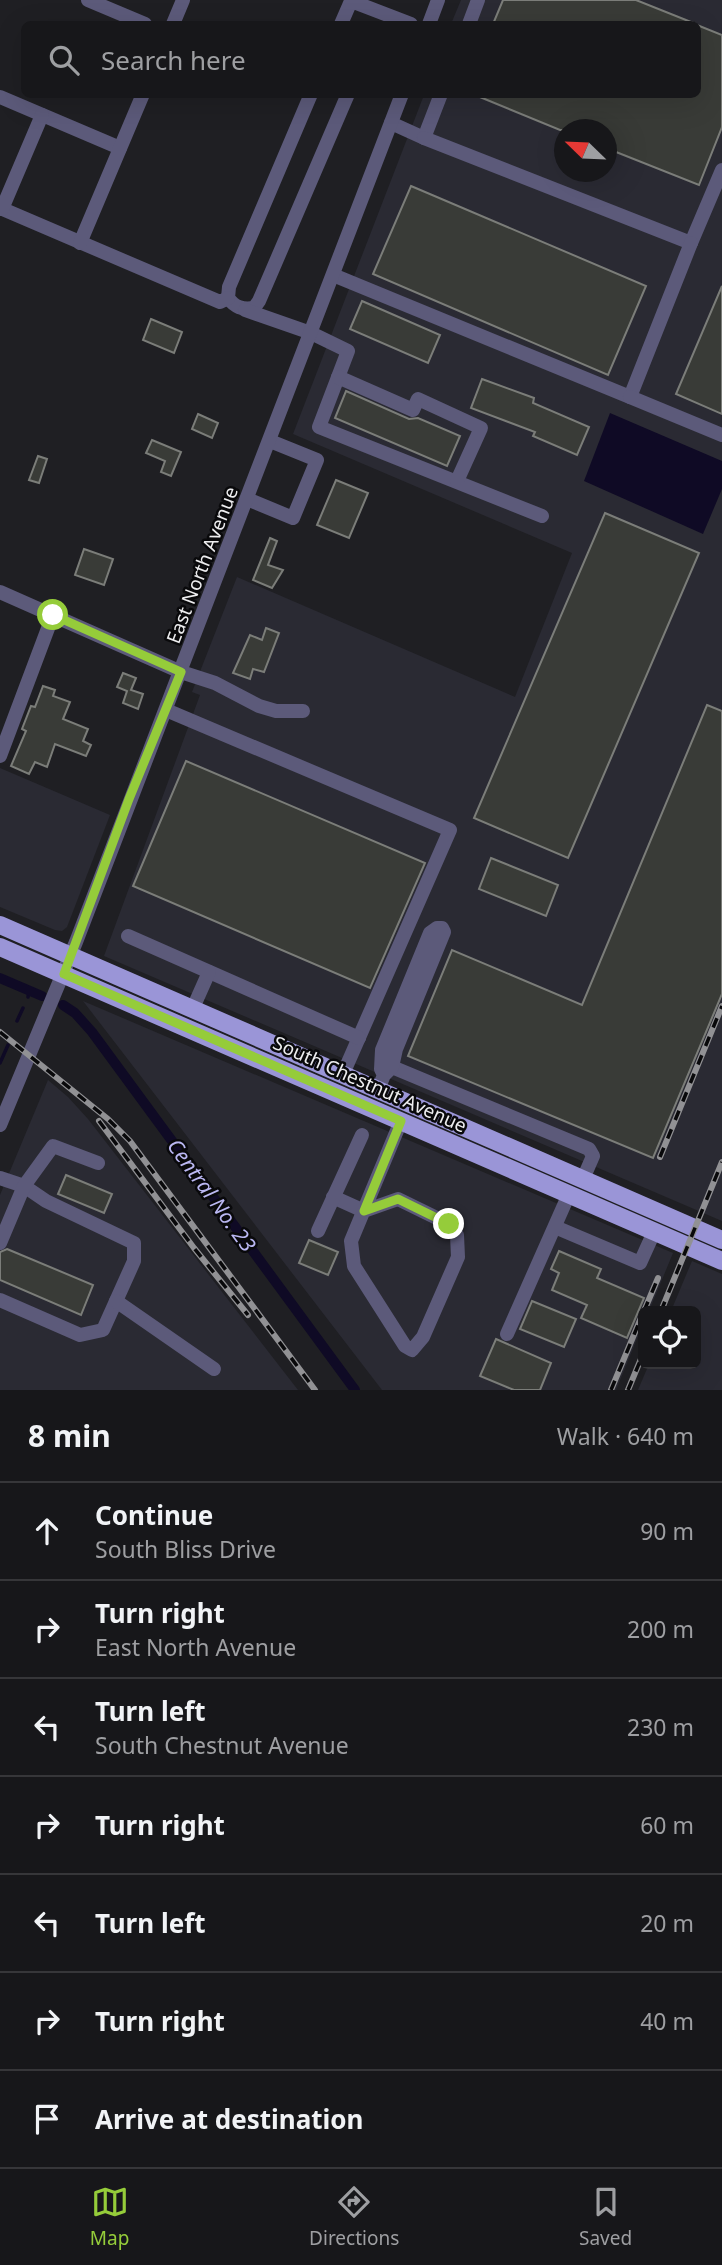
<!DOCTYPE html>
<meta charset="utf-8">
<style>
body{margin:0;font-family:"Noto Sans",sans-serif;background:#202023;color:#f1f3f6}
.controls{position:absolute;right:21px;bottom:21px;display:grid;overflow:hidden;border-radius:10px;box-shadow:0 7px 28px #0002}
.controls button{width:63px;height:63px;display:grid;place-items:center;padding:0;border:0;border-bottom:2px solid #363639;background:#17171a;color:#f1f3f6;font:35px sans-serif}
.compass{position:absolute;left:554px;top:119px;width:63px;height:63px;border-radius:50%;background:#17171a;box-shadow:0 7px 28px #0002;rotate:293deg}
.stop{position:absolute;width:21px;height:21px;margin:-16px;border:5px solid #95cc3a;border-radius:50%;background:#fff}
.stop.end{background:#95cc3a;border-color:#fff;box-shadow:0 2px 7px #0008}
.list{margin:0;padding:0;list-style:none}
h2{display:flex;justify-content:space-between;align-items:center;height:91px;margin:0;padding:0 28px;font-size:30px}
h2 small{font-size:23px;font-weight:400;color:#9e9fa2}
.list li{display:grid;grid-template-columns:46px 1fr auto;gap:21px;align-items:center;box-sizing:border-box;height:98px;padding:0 28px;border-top:2px solid #363639}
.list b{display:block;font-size:26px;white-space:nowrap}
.list p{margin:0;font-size:23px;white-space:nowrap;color:#9e9fa2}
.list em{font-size:23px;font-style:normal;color:#9e9fa2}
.icon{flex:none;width:38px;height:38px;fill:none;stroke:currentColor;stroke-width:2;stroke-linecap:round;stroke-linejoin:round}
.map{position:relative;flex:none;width:722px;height:1390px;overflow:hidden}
.search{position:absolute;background:#17171a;box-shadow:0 7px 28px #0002;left:21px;right:21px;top:21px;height:77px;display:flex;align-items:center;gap:18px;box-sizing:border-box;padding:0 24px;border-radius:10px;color:#9e9fa2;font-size:26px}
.sheet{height:777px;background:#17171a}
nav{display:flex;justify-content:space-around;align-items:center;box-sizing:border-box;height:98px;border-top:2px solid #363639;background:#17171a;font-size:19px;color:#9e9fa2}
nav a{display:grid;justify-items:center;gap:4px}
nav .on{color:#95cc3a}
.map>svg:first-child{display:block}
.built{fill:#2a2a33;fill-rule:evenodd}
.water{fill:#0f0a25}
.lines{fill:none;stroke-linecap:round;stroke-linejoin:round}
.stream{stroke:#0f0a25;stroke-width:3.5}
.canal{stroke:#0f0a25;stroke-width:10}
.building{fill:#393b37;stroke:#7b7d79;stroke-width:2}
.minor{stroke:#5c5a7a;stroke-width:14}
.major{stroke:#9a95d7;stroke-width:18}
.rail-casing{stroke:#919194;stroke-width:6}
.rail{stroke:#09090b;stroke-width:3.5;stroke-dasharray:10;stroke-linecap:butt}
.route{stroke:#95cc3a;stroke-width:9}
.labels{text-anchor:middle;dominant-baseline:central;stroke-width:5;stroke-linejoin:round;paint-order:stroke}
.street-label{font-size:19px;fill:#ededef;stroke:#09090b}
.water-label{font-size:21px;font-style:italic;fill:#bab7f2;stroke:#09090b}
</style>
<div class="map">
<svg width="722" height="1390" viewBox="0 0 722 1390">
<rect width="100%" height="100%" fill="#1f1f23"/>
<g class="built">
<path d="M461,0H722V1221L104,956L200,695L192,692L237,577L515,697L572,553L293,434L424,95L698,94V24H451ZM564,130H606V172H564Z"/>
<path d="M0,768L110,815L67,927L62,931L55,930L0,907Z"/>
<path d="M83,1001L673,1253L649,1311H643V1324L616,1390H382Z"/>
<path d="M48,1080L68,1097L88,1119L298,1390H0V1195Z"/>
<path d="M692,1261L722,1274V1390H638L649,1364H696V1311H671Z"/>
</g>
<path class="water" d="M610,413L722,461V489L703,534L584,481Z"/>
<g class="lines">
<g class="stream">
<path d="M28,997L29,990"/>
<path d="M17,1021L23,1008"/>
<path d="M0,1063L8,1045"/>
</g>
<g class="canal">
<path d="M0,978L42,996"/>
<path d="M63,1005L75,1013L92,1032L355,1390"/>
</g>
</g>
<g class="building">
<path d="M503,0H636L696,24H493Z"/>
<path d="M697,25L722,35V127L699,185L606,148V130H560L475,95L697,94Z"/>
<path d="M411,186L646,286L608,375L373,274Z"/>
<path d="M722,286V414L676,394Z"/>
<path d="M362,301L440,335L428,363L350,329Z"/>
<path d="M151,319L182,332L174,353L143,340Z"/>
<path d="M482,379L534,398L533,403L589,427L577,455L533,436L535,432L471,408Z"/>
<path d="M346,391L409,419L418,418L460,436L447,466L335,418Z"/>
<path d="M198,414L218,423L212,438L192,429Z"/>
<path d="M152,440L181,452L171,476L161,472L165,461L146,453Z"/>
<path d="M38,456L47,459L39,483L29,480Z"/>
<path d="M336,480L368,493L349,538L317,525Z"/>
<path d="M605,513L699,553L568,858L474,818Z"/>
<path d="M270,538L277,541L268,565L283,570L272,588L253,580Z"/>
<path d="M84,549L113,559L104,585L75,575Z"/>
<path d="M266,628L279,633L264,672L253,669L250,679L233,673L250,635L262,640Z"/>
<path d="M123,673L136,678L131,690L143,694L138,709L123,703L127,691L117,687Z"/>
<path d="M43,686L55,690L53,696L70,702L63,719L88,729L83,741L91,745L86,756L55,744L47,767L35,762L29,774L11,766L26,731L22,729L31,706L35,707Z"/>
<path d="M707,705L722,711V994L653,1158L408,1056L452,950L582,1005Z"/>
<path d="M186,761L425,863L370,988L133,886Z"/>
<path d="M491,858L558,885L546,916L479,889Z"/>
<path d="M66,1175L112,1194L104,1213L58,1194Z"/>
<path d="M309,1240L338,1252L328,1275L299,1263Z"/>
<path d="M7,1249L93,1285L81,1315L0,1280V1252Z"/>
<path d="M559,1251L601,1269L597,1278L644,1298L627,1338L581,1318L587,1305L552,1290L559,1273L551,1269Z"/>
<path d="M532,1301L576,1319L564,1347L520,1329Z"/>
<path d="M496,1339L551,1363L540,1390H514L480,1376Z"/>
</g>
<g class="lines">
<g class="minor">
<path d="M88,0L145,24"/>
<path d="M173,24L183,0"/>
<path d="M341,24L351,1L411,24"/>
<path d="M429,24L438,0"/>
<path d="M469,24L478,0"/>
<path d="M311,94L229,287L228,298C235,307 242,310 254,308L259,301L348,94"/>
<path d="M0,97L120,148"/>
<path d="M391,123L424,138L441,94"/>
<path d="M424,138L691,243L722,170"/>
<path d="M0,208L220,302L228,298"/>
<path d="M2,209L42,115"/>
<path d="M80,243L143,94"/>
<path d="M333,275L630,397L691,243"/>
<path d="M245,310L311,333L348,351L319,427L542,516"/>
<path d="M338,377L413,410L418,399L481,428L457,481"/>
<path d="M630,397L722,435"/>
<path d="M247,499L293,518L317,460L270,441"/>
<path d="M0,592L181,672L215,683L259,706L276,711H303"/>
<path d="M166,710L450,830L343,1074"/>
<path d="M0,756L53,615"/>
<path d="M128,936L359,1038"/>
<path d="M193,1008L209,972"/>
<path d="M392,1067L589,1149L593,1156L583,1179"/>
<path d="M378,1090L384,1075L392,1067L396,1049L444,932L442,928H437L430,933L382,1050L381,1069L384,1075"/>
<path d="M0,1125L76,942L402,94"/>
<path d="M0,1178L24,1186L46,1201L134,1243V1261L103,1330L80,1335L0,1300"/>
<path d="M333,1197L364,1211L398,1199L449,1224L457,1235L458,1257L423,1337L412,1350L405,1346L354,1266L351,1241L401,1121"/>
<path d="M555,1227L640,1263L654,1232"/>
<path d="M318,1231L362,1135"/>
<path d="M0,1243L24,1186L53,1146L98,1163"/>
<path d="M116,1301L214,1369"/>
<path d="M507,1334L569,1194"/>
</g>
<g class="major">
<path d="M0,925L722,1240"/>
<path d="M0,947L722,1261"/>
</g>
<g class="rail-casing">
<g id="rail">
<path d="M0,1032L108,1119L130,1141L315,1390"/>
<path d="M99,1121L194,1248L248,1315"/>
<path d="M660,1157L722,1006"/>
<path d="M644,1311L658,1278"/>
<path d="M661,1311L722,1162"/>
<path d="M611,1390L643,1313"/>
<path d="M628,1390L643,1354"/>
</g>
</g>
<use href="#rail" class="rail"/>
</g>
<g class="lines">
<path class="route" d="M53,615L181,672L129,799L64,974L401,1121L364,1211L398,1199L449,1224"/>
</g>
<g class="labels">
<g class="street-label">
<text transform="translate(202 565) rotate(-69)">East North Avenue</text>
<text transform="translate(370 1084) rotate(24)">South Chestnut Avenue</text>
</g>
<g class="water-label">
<text transform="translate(212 1195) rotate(54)">Central No. 23</text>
</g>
</g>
</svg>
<div class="controls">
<button><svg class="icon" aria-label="locate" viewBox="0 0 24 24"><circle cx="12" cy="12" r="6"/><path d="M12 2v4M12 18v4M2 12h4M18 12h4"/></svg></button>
</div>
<svg class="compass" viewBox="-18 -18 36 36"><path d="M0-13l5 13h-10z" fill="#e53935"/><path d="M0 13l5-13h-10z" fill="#9e9fa2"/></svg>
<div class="stop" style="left:53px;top:615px"></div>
<div class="stop end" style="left:449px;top:1224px"></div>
<div class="search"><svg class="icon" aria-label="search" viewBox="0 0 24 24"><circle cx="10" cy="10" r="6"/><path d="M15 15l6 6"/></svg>Search here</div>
</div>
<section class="sheet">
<h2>8 min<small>Walk · 640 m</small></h2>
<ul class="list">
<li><svg class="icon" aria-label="ahead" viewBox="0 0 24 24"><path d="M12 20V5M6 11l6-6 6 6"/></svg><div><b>Continue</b><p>South Bliss Drive</p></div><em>90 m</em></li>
<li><svg class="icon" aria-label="right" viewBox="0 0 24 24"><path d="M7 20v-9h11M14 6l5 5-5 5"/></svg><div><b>Turn right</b><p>East North Avenue</p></div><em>200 m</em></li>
<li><svg class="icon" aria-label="left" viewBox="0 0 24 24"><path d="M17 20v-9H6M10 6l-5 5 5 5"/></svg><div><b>Turn left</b><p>South Chestnut Avenue</p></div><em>230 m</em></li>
<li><svg class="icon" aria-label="right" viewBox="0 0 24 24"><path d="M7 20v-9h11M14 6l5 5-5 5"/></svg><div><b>Turn right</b></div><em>60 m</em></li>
<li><svg class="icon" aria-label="left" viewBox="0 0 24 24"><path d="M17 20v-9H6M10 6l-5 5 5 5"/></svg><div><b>Turn left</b></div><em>20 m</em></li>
<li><svg class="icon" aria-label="right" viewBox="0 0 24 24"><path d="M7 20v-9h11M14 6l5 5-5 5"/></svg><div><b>Turn right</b></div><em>40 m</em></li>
<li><svg class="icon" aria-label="arrive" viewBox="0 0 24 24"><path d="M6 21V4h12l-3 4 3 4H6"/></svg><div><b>Arrive at destination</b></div></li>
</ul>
</section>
<nav>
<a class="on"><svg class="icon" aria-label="map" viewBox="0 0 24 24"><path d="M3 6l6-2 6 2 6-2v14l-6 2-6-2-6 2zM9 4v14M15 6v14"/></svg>Map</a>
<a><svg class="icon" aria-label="directions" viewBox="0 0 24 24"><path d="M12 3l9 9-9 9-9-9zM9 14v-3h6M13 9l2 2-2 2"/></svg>Directions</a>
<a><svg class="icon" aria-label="saved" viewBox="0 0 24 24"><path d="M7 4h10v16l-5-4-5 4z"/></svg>Saved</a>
</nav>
